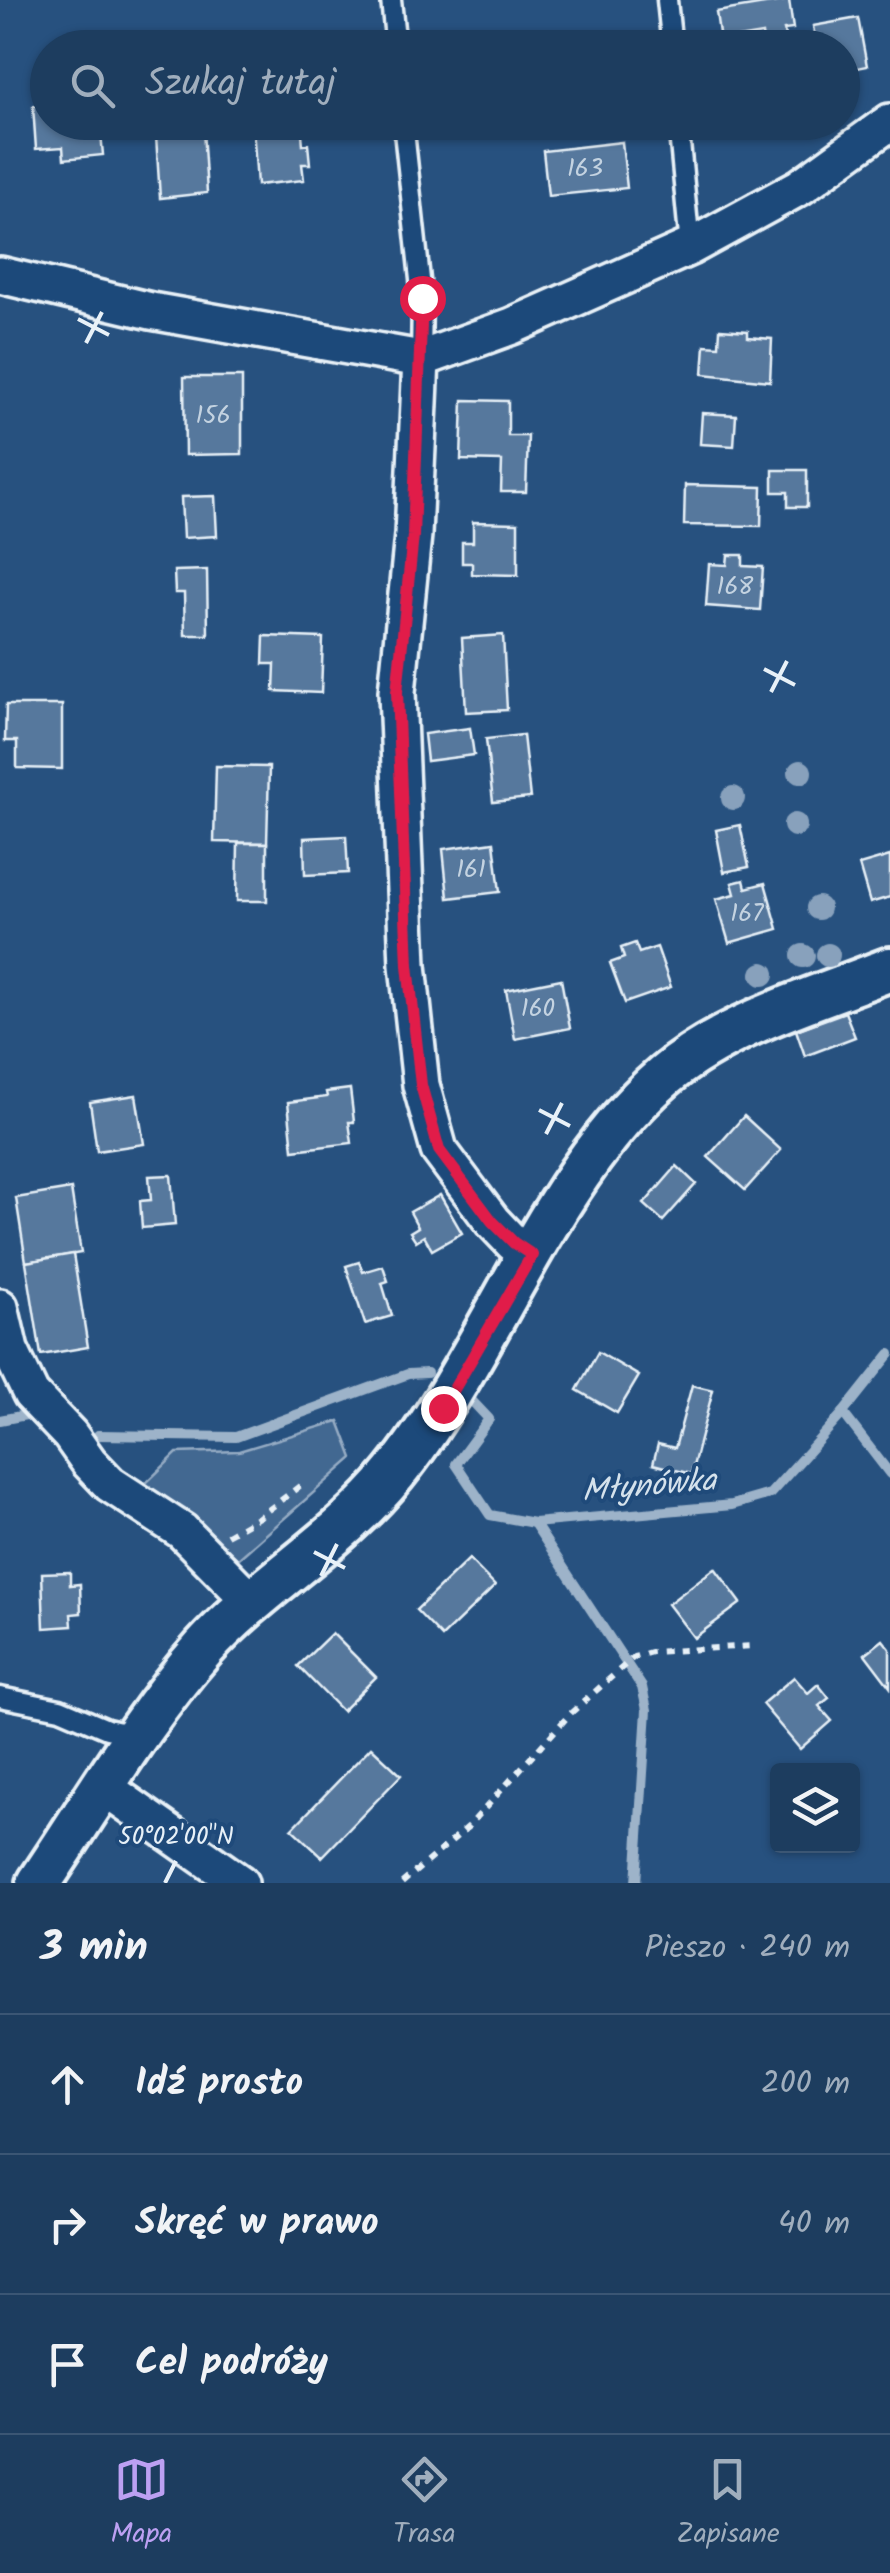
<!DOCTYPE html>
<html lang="pl">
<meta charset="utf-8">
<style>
body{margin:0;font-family:Kalam,sans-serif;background:#254465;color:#f1f3f6}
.controls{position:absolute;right:30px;bottom:30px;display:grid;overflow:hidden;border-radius:10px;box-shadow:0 2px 8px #0004}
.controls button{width:90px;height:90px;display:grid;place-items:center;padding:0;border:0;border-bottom:2px solid #3b5674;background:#1d3d5f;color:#f1f3f6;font:50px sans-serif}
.stop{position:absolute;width:30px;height:30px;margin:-22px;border:8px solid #e11d48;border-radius:50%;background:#fff}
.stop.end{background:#e11d48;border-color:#fff;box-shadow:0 2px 10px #0008}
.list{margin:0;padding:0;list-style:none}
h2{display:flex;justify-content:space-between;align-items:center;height:130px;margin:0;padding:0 40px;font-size:42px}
h2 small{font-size:32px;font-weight:400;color:#a0aebd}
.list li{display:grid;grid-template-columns:65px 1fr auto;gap:30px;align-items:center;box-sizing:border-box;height:140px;padding:0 40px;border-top:2px solid #3b5674}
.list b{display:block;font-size:38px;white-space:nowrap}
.list em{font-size:32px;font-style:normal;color:#a0aebd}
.icon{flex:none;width:55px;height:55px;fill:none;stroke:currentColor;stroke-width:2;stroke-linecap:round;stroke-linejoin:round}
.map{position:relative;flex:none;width:890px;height:1883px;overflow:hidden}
.search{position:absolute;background:#1d3d5f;box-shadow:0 2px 8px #0004;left:30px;right:30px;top:30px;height:110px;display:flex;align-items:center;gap:25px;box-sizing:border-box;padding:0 35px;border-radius:55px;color:#a0aebd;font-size:38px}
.sheet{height:550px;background:#1d3d5f}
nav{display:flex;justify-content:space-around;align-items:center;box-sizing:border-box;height:140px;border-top:2px solid #3b5674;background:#1d3d5f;font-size:28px;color:#a0aebd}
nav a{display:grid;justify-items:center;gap:5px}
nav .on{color:#bca0f2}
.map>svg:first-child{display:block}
.green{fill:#436891;stroke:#96acc4;stroke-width:2.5}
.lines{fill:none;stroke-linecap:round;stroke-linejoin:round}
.stream{stroke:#9db3c9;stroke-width:10}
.building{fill:#57789d;stroke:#e8f1f8;stroke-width:2.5}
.service-casing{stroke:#e8f1f8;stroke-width:25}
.minor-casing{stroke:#e8f1f8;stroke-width:42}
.tertiary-casing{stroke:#e8f1f8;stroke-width:50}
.path{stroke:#e8f1f8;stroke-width:6;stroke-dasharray:8 8;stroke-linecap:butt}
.service{stroke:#1f4a7a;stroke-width:18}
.minor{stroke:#1f4a7a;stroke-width:35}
.tertiary{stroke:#1f4a7a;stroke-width:42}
.tree{fill:#88a1bc}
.route{stroke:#e11d48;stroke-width:12}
.ticks{fill:none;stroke:#e8f1f8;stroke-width:4}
.labels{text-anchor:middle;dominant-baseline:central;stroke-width:8;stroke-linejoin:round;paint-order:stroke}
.number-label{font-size:25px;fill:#c4d3e1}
.water-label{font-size:32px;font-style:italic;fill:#d5e2ec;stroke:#1f4a7a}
.ticks-label{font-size:25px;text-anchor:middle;fill:#e8f1f8;stroke:#1f4a7a;stroke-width:8;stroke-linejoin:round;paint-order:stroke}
</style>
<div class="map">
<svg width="890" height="1883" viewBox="0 0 890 1883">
<rect width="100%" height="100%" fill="#27517f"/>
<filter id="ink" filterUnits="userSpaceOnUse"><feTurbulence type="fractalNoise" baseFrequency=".01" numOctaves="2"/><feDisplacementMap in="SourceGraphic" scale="20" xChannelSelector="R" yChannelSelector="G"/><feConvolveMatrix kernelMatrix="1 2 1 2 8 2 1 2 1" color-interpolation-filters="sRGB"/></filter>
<g filter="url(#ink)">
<path class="green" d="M339,1421L353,1458L238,1559L179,1506L145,1484L177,1453L239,1451Z"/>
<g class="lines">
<g class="stream">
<path d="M472,1401L489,1419L456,1464L490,1515L534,1523L732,1505L770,1494L843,1413L890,1354"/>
<path d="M843,1413L890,1474"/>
<path d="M0,1420L31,1414"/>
<path d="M98,1435L236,1437L408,1374L427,1373"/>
<path d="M534,1523L642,1687L647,1710L636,1883"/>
</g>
</g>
<g class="building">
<path d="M789,0L793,29L784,30L786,38L763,41L762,34L720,41L716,12Z"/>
<path d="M858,18L867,66L842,71V48H817L813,26Z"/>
<path d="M297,35L299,48H249L248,40Z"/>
<path d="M48,104V122H100L103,155L64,159L63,147L36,149L33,106Z"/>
<path d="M301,122L303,145L308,144L310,164H302L304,180L257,185L253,126Z"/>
<path d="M741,122H797L798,126L743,135Z"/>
<path d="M203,130L207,193L160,198L156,136Z"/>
<path d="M622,142L627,188L548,196L543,151Z"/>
<path d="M720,329L748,331V337L772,339L770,381L703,374L705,345L719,346Z"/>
<path d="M184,377H242V454L185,455Z"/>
<path d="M463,400L508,401V436H528L526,492H501L502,461L461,460Z"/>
<path d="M702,413L736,415L734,446L700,444Z"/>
<path d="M773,470H807V507H788V492H773Z"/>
<path d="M685,485L762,487L761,526L684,525Z"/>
<path d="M215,496L217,536L183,538L181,497Z"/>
<path d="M473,522L518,523V575L472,574V563H462V542H473Z"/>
<path d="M728,555H743V566L763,567L760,610L706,606L709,564L727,565Z"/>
<path d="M207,570L208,635H185L184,593H175L174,571Z"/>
<path d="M503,635L507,710L466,712L462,638Z"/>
<path d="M264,636L323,638L321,693L274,691L275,664H263Z"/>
<path d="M6,705H62V769L17,768V741H5Z"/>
<path d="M470,728L474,755L427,761L424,734Z"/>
<path d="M523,735L530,798L493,802L486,739Z"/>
<path d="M216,766L269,767L267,843L214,842Z"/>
<path d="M740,825L749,867L724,872L716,830Z"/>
<path d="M346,836L348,873L305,875L304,838Z"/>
<path d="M494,842L500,892L448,898L443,849Z"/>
<path d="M238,843H267V901H237Z"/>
<path d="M890,856V897L870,903L859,865Z"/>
<path d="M744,880L746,888L765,883L778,929L729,943L716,899L735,894L732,883Z"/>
<path d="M635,943L639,953L657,947L671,987L625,1003L610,963L624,958L621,948Z"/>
<path d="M561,979L570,1028L515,1039L506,990Z"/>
<path d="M845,1012L855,1037L805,1056L796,1030Z"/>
<path d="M350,1089L354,1122H349L352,1143L293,1150L288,1102L327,1097L326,1092Z"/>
<path d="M136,1095L144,1144L97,1151L90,1102Z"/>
<path d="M744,1116L781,1150L745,1190L708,1157Z"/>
<path d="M677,1166L696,1184L663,1221L644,1204Z"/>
<path d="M171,1175L175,1225L142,1228L140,1201L151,1200L149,1176Z"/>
<path d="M71,1189L81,1253L26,1262L16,1198Z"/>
<path d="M440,1195L462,1233L432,1250L424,1236L416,1241L410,1232L418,1227L410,1212Z"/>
<path d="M73,1254L88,1347L41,1355L26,1262Z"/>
<path d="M359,1262L363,1272L383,1266L388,1281L382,1283L392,1316L365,1324L346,1266Z"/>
<path d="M598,1352L639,1376L617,1413L577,1390Z"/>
<path d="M692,1385L713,1390L691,1474L653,1464L658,1444L675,1448Z"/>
<path d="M469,1559L495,1586L442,1637L416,1610Z"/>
<path d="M715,1568L741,1603L694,1638L668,1604Z"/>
<path d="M70,1572V1585L80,1584L81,1613L71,1614L72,1626L44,1628L42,1573Z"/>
<path d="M332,1633L376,1677L342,1711L298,1666Z"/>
<path d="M883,1640L890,1649V1687L865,1654Z"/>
<path d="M794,1677L808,1693L818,1684L829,1698L819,1706L832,1721L800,1749L762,1704Z"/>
<path d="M371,1747L401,1775L322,1857L292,1829Z"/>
</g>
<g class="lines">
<g class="service-casing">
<g id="service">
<path d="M391,0L396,48"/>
<path d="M667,0L672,48"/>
<path d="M403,122L422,298L421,359"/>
<path d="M678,122L690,247"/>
<path d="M0,1697L60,1709L107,1729L134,1735"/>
</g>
</g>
<g class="minor-casing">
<g id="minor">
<path d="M0,275L151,311L421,359L512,326L690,247L800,187L890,122"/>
<path d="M421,359L413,535L397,692L408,965L421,1085L439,1150L492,1221L513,1243L532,1255"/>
<path d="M0,1307L10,1350L31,1394L70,1435L89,1462L110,1484L182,1531L253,1603"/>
<path d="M104,1787L240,1883"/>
</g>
</g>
<g class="tertiary-casing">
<path id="tertiary" d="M39,1883C92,1805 141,1719 204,1648C261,1585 340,1541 394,1474C493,1352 553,1161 677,1066C739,1020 819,997 890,969"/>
</g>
<g class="path">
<path d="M227,1535L259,1517L301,1485"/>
<path d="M402,1883L469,1826L571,1713L634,1657L651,1652L752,1646"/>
</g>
<use href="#service" class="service"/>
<use href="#minor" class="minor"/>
<use href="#tertiary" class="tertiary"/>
</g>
<g class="tree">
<circle cx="800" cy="772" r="12"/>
<circle cx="733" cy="798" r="12"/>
<circle cx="795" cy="825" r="12"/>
<circle cx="818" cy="908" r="12"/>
<circle cx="828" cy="955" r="12"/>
<circle cx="803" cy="956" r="12"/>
<circle cx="763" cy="974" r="12"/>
</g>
</g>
<g class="lines" filter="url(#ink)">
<path class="route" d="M422,298L413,536L397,692L408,965L421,1085L439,1150L492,1221L514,1243L532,1255L443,1408"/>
</g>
<path class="ticks" d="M78,319L109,335M86,343L102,312M764,669L795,685M771,692L787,661M539,1110L570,1126M546,1134L562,1103M314,1552L345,1568M321,1576L337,1544M165,1883L176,1861"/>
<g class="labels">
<g class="number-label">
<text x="585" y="169">163</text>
<text x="213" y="416">156</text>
<text x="735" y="587">168</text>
<text x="471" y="870">161</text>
<text x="747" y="914">167</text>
<text x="538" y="1009">160</text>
</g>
<g class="water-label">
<text transform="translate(649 1487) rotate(-5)">Młynówka</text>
</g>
</g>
<g class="ticks-label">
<text x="176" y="1844">50°02'00"N</text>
</g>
</svg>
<div class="controls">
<button><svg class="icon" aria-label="layers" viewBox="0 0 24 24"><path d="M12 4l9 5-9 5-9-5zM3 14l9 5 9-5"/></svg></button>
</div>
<div class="stop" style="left:422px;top:298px"></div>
<div class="stop end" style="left:443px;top:1408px"></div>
<div class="search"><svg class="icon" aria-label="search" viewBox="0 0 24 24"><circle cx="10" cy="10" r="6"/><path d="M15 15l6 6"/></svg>Szukaj tutaj</div>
</div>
<section class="sheet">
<h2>3 min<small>Pieszo · 240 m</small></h2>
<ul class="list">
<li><svg class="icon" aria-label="ahead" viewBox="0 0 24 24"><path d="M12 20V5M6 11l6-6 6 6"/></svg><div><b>Idź prosto</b></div><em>200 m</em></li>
<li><svg class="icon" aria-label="right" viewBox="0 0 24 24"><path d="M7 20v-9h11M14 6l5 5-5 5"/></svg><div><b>Skręć w prawo</b></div><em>40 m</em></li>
<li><svg class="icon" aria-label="arrive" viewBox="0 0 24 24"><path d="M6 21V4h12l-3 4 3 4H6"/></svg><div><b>Cel podróży</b></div></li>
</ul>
</section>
<nav>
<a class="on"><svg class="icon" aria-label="map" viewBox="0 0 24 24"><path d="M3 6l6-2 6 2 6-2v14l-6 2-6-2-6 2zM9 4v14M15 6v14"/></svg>Mapa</a>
<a><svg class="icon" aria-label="directions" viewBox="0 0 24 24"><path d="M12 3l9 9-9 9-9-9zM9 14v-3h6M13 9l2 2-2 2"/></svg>Trasa</a>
<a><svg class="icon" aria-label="saved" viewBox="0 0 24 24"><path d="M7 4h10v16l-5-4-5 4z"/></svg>Zapisane</a>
</nav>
